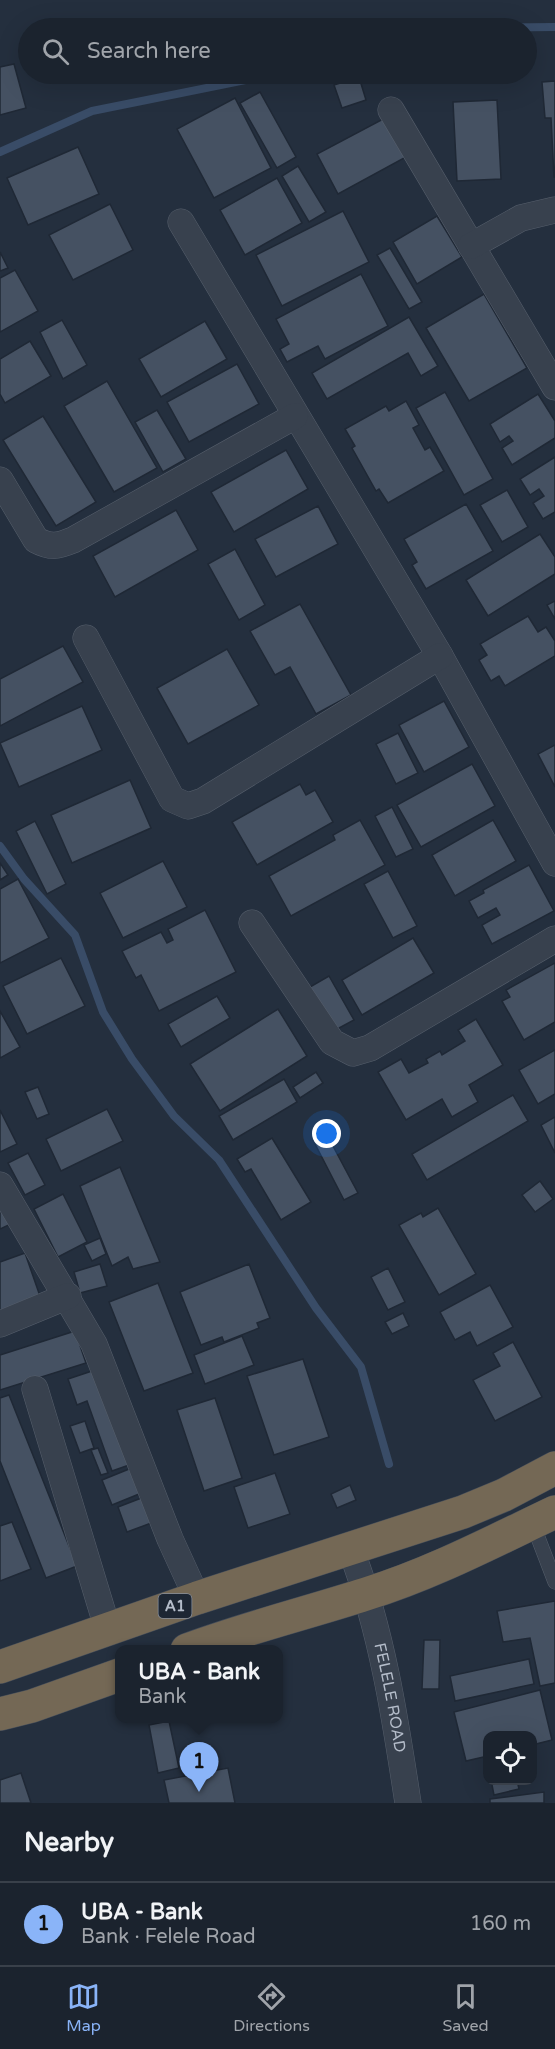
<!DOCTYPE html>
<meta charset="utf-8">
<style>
body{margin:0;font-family:"Varela Round",sans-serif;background:#282f3a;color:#f1f3f6}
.controls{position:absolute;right:18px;bottom:18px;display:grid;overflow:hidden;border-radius:12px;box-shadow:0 6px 24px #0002}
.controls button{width:54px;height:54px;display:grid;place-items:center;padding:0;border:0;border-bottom:2px solid #39404a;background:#1b232e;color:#f1f3f6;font:30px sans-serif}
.you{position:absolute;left:327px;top:1134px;width:21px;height:21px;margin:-15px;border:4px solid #fff;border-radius:50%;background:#1a73e8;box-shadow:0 0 0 9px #1a73e833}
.badge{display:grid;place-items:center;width:39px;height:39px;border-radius:50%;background:#8ab4f8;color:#111;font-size:20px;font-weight:700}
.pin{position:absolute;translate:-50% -50px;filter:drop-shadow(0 2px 3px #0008)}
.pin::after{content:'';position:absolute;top:32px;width:21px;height:18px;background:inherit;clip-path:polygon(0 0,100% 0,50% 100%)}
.popup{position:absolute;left:115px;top:1645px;width:168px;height:78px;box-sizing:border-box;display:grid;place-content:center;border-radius:12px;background:#1b232e;filter:drop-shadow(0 2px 4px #0005);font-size:20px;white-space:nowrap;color:#a0a4aa}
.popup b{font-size:22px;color:#f1f3f6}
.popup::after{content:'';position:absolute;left:50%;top:100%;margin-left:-12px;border:12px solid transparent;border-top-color:#1b232e}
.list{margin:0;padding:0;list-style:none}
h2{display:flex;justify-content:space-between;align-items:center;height:78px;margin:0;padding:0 24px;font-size:26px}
h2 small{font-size:20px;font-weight:400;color:#a0a4aa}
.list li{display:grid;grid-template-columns:39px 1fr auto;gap:18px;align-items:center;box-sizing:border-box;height:84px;padding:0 24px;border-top:2px solid #39404a}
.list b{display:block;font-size:22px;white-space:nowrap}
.list p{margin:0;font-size:20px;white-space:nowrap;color:#a0a4aa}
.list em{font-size:20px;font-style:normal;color:#a0a4aa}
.icon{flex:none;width:33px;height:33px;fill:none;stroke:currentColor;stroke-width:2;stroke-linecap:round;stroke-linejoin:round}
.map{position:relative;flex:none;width:555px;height:1803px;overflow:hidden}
.search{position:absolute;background:#1b232e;box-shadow:0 6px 24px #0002;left:18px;right:18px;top:18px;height:66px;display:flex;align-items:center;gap:15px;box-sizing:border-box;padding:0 21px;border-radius:33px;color:#a0a4aa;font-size:22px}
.sheet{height:162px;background:#1b232e}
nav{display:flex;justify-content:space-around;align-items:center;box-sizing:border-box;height:84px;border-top:2px solid #39404a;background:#1b232e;font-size:16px;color:#a0a4aa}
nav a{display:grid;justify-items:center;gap:3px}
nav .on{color:#8ab4f8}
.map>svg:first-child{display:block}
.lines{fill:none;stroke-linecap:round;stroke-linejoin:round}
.stream{stroke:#394c67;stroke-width:8}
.building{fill:#455162;stroke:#1f2835;stroke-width:1.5}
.lane-casing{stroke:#565f6c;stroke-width:15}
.street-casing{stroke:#565f6c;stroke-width:27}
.highway-casing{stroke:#434c59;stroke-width:34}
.lane{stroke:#38414e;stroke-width:14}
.street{stroke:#38414e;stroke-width:26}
.highway{stroke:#746855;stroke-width:33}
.labels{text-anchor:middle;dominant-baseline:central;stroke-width:4.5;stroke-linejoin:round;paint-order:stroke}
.shield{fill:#1d2633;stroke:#878f9c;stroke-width:1.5}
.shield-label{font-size:15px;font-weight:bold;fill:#b4bcc9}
.street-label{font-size:16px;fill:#b4bcc9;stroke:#1d2633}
</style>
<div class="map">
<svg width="555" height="1803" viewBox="0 0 555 1803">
<rect width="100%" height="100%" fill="#242f3e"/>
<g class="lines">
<g class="stream">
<path d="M475,28L555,27"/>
<path d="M0,152L92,111L276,74"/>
<path d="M0,846L24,879L75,935L103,1012L132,1059L174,1116L219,1160L316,1308L361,1367L389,1464"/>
</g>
</g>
<g class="building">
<path d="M14,64L26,108L0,115V67Z"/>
<path d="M359,77L366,100L342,108L334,85Z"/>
<path d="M555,81V177H554L551,118H545L542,82Z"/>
<path d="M260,92L296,157L277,168L240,103Z"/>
<path d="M235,98L271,168L214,198L177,129Z"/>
<path d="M497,100L501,179L457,181L453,102Z"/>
<path d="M385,118L406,157L338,194L317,154Z"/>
<path d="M78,147L99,194L28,225L7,178Z"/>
<path d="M298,166L326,212L309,222L282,176Z"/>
<path d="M277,178L302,223L245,255L220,210Z"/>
<path d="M110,204L133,250L73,280L49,235Z"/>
<path d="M343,211L369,262L282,306L256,255Z"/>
<path d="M437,216L462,257L417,284L393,242Z"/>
<path d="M390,248L422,302L409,309L377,255Z"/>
<path d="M0,252L8,268L0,271Z"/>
<path d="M15,270L38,311L0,332V278Z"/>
<path d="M361,274L388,326L325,359L318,346L287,362L280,349L289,344L276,319Z"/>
<path d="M484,294L527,368L469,401L426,328Z"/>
<path d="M409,317L438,366L421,376L408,353L327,399L312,373Z"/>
<path d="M62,320L87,365L63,379L40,332Z"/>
<path d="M205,321L227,359L161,397L139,359Z"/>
<path d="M30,341L51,376L5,403L0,394V359Z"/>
<path d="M237,364L259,404L189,442L167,402Z"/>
<path d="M107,381L157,468L114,492L64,406Z"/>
<path d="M445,392L493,479L464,495L416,408Z"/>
<path d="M538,394L555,421V438L512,465L502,448L513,441L509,436L500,442L490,424Z"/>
<path d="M406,401L419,425L413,428L425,450L430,447L444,471L388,503L379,489L376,491L352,448L355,446L345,429L386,406L389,411Z"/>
<path d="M157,410L186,459L163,472L135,422Z"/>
<path d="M43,416L96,502L56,526L3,440Z"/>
<path d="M286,450L308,489L234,532L211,492Z"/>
<path d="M555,457V512L543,519L533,503L544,496L539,489L530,495L520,479Z"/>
<path d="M507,490L528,527L502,542L480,505Z"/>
<path d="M466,504L493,551L426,589L412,565L417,562L404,539Z"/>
<path d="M318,506L338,544L276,577L255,539Z"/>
<path d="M176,510L198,550L115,597L93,556Z"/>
<path d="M540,534L555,557V574L488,616L466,580Z"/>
<path d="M235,549L265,605L239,620L208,564Z"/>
<path d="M555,601V619L547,605Z"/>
<path d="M300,604L351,695L316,714L290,667L275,675L250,631Z"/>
<path d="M528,616L538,632L546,627L555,641V656L505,686L499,676L491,681L479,660L487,655L480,644Z"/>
<path d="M63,646L83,682L0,726V679Z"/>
<path d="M227,649L259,705L188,744L157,688Z"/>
<path d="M444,701L469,747L424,772L399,725Z"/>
<path d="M82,706L102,750L19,787L0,743Z"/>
<path d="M398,733L418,773L396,784L376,744Z"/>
<path d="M555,745V787L538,754Z"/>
<path d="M472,764L495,806L421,847L397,805Z"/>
<path d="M130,780L151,828L72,863L51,815Z"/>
<path d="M300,784L306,795L315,790L333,822L257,865L232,822Z"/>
<path d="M392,807L413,849L396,857L375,816Z"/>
<path d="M360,820L385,865L291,916L269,876L335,840L333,835Z"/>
<path d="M493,820L516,861L455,896L432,855Z"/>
<path d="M35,821L66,884L47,894L16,831Z"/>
<path d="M163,861L187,907L123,938L100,893Z"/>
<path d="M0,863L8,875L0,880Z"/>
<path d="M529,865L554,911L492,944L482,925L500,915L496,908L478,918L469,901L484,893L483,890Z"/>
<path d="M388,871L417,926L393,938L364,884Z"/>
<path d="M18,879L49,938L0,963V889Z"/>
<path d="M205,910L236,972L159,1011L141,975L136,978L122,951L161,932L167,943L173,940L168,929Z"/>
<path d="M413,938L434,973L362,1015L342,980Z"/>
<path d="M61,958L85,1006L27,1034L3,986Z"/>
<path d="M555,963V1022L524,1040L502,1001L510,997L506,990Z"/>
<path d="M329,976L354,1020L328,1034L303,991Z"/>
<path d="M217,996L230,1018L181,1047L168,1024Z"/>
<path d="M278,1009L307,1056L220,1111L190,1064Z"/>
<path d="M0,1011L20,1047L0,1058Z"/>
<path d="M476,1019L503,1065L469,1085L478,1102L452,1117L442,1099L406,1120L378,1072L401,1059L409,1073L428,1063L426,1059L440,1051L442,1055L465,1041L458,1030Z"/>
<path d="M555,1050V1094L538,1104L519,1070Z"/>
<path d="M316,1072L323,1083L300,1098L293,1087Z"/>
<path d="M284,1079L297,1102L233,1140L219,1116Z"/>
<path d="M38,1087L49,1114L37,1119L25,1092Z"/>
<path d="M513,1095L528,1121L427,1180L412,1154Z"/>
<path d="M107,1109L123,1141L61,1171L46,1139Z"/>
<path d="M0,1110L17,1144L0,1152Z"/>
<path d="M555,1117V1153L541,1125Z"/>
<path d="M326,1133L358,1193L344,1200L313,1140Z"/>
<path d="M272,1138L311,1202L281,1220L251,1169L245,1172L237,1159Z"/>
<path d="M28,1153L45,1185L25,1195L8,1163Z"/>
<path d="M120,1167L160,1262L133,1269L128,1257L112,1266L80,1186Z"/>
<path d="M540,1181L553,1199L535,1212L522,1195Z"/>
<path d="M63,1194L87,1242L58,1257L34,1209Z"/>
<path d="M0,1198L13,1223L0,1229Z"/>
<path d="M438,1208L476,1274L439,1295L399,1225L421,1213L423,1217Z"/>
<path d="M100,1238L106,1254L92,1261L84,1245Z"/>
<path d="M25,1253L41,1299L0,1313V1262Z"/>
<path d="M100,1264L107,1286L80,1293L74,1272Z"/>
<path d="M249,1264L270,1318L257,1323L259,1328L224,1342L222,1337L201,1345L180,1292Z"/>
<path d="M388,1268L405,1302L388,1310L371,1277Z"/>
<path d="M158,1283L193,1373L144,1391L109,1302Z"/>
<path d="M490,1285L513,1327L477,1346L470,1332L455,1340L440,1312Z"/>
<path d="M403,1313L409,1326L392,1334L385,1322Z"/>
<path d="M75,1331L86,1363L0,1390V1355Z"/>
<path d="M242,1336L254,1365L205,1384L194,1355Z"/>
<path d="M513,1342L542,1397L495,1421L473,1380L500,1366L493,1353Z"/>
<path d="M303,1359L329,1437L274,1455L247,1376Z"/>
<path d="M98,1369L132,1464L112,1471L87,1401L77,1405L68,1379Z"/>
<path d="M9,1395L77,1566L46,1578L0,1461V1398Z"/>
<path d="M215,1398L242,1478L204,1491L177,1410Z"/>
<path d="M85,1421L94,1448L80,1453L70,1426Z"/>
<path d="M98,1448L108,1473L101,1475L91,1450Z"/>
<path d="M134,1467L144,1492L112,1505L102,1480Z"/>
<path d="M275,1473L290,1514L248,1528L234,1487Z"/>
<path d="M350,1485L356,1500L337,1508L331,1494Z"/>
<path d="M144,1497L154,1522L127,1532L118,1507Z"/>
<path d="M12,1522L31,1569L0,1581V1526Z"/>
<path d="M555,1601V1683L540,1686L530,1638L503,1642L497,1611Z"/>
<path d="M424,1640H440L439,1689H422Z"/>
<path d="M529,1659L534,1684L455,1701L450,1676Z"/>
<path d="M540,1690L552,1740L532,1745V1736H488V1756L466,1761L454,1712Z"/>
<path d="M169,1721L179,1768L158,1773L149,1725Z"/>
<path d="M228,1768L235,1803H169L164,1780Z"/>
<path d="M21,1773L31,1803H0V1780Z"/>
<path d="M491,1780H517L519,1789L494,1795Z"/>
<path d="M544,1792V1803H490V1799Z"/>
</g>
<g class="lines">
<g class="lane-casing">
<path id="lane" d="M532,1522L555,1582"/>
</g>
<g class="street-casing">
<g id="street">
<path d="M391,110L555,387"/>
<path d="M181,222L440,656L555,863"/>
<path d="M471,246L521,218L555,210"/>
<path d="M0,480L36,540C51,548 58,546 73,540L295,416"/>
<path d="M86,638L172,799L188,806L203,801L440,656"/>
<path d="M252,923L332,1042L353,1053L370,1048L555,939"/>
<path d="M0,1185L94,1344L170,1539L197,1598"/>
<path d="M0,1324L68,1296"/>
<path d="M35,1389L108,1630"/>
<path id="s1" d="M351,1550C382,1632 395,1717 408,1803"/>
</g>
</g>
<g class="highway-casing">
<g id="highway">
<path d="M187,1650C246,1628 307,1613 366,1594C431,1574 494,1541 555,1512"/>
<path d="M0,1667L197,1598L463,1512L504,1495L555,1468"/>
<path d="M0,1714L32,1706L119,1675"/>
</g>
</g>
<use href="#lane" class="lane"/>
<use href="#street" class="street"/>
<use href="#highway" class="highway"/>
</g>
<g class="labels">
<rect class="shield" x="158.5" y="1594" width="33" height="24" rx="4.5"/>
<g class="shield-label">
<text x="175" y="1606">A1</text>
</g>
<g class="street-label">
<text stroke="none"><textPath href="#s1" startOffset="153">FELELE ROAD</textPath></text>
</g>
</g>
</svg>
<div class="controls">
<button><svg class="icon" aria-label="locate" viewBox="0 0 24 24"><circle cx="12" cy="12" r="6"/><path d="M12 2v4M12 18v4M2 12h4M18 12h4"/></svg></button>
</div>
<div class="you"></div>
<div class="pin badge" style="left:199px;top:1792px">1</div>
<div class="popup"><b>UBA - Bank</b>Bank</div>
<div class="search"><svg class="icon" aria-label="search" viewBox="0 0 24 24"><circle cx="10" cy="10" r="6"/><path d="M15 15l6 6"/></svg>Search here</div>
</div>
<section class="sheet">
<h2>Nearby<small></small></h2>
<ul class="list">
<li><span class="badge">1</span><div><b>UBA - Bank</b><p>Bank · Felele Road</p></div><em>160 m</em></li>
</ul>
</section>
<nav>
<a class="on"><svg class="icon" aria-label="map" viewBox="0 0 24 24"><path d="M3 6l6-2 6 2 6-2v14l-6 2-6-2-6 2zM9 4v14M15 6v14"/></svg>Map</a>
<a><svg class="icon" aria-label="directions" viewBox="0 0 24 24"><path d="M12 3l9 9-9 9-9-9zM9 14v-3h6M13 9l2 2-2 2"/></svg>Directions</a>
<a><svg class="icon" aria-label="saved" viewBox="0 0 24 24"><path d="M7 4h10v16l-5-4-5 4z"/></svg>Saved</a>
</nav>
